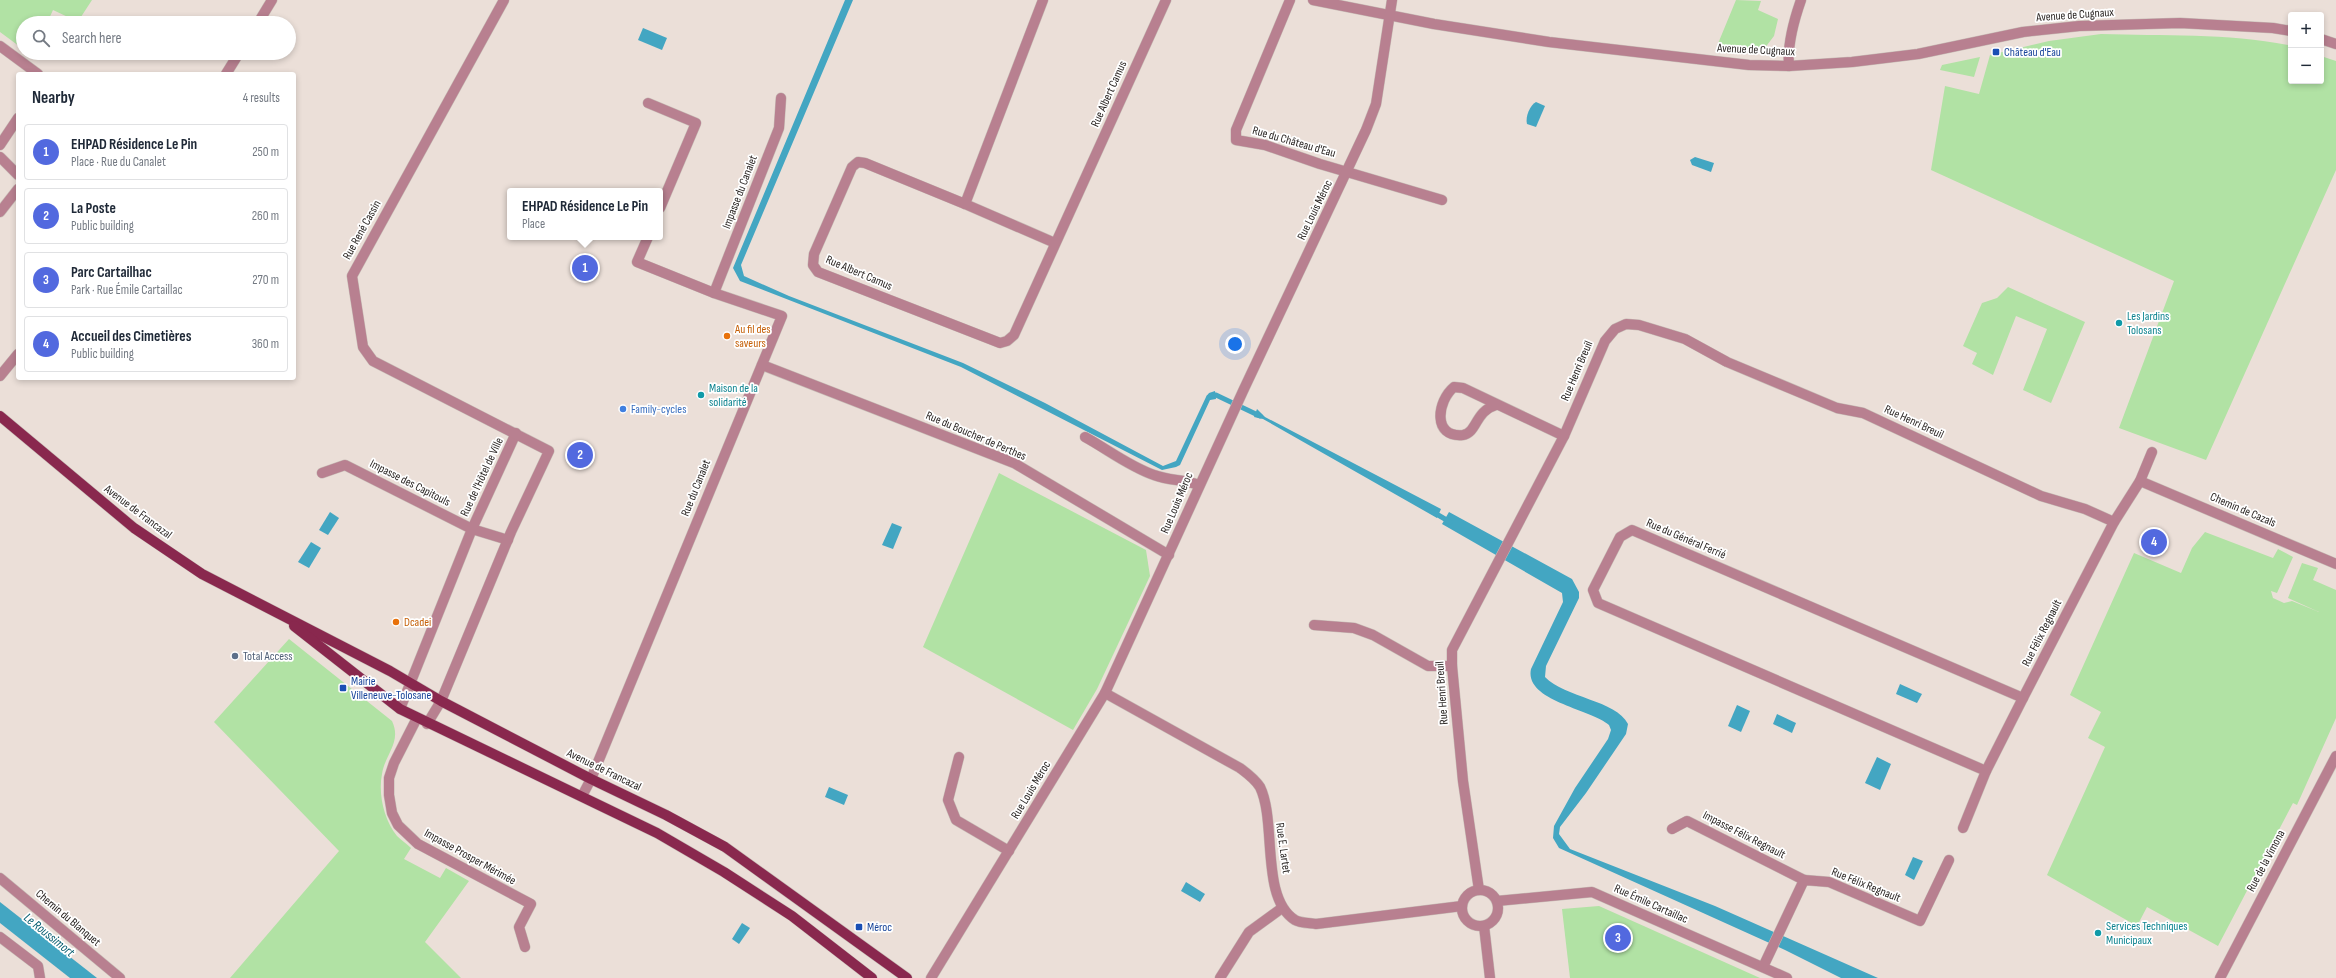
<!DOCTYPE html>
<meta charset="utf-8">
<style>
body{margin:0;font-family:"Sofia Sans Condensed",sans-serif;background:#f2f2f3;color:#1f2937}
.controls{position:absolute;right:12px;top:12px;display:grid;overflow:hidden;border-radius:4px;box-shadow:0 2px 6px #0003}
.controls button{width:36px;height:36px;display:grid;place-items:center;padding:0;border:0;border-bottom:1px solid #e0e1e3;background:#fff;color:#1f2937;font:20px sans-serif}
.you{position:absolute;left:1235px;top:344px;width:14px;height:14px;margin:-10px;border:3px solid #fff;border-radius:50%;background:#1a73e8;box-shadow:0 0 0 6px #1a73e833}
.badge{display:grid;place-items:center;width:26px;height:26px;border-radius:50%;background:#5269df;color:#fff;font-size:13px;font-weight:700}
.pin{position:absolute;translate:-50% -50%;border:2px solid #fff;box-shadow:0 1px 4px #0006}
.popup{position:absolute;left:507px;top:188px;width:156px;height:52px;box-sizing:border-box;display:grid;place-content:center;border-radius:4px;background:#fff;filter:drop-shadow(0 1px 3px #0005);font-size:13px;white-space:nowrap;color:#747a83}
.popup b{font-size:15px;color:#1f2937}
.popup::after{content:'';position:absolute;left:50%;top:100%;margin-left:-8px;border:8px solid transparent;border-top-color:#fff}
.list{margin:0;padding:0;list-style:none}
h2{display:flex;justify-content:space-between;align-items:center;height:52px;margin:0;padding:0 16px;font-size:17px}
h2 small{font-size:13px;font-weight:400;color:#747a83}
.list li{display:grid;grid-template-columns:26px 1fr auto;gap:12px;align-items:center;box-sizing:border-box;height:56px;margin:0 8px 8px;padding:0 8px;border:1px solid #e0e1e3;border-radius:4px}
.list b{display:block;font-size:15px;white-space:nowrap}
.list p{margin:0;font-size:13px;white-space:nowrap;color:#747a83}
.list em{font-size:13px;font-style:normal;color:#747a83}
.icon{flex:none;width:22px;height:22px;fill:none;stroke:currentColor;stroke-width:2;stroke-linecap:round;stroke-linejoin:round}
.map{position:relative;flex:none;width:2336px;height:978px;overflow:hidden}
.search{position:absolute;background:#fff;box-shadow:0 2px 6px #0003;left:16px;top:16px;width:280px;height:44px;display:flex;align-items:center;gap:10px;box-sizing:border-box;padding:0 14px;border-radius:22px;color:#747a83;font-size:15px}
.panel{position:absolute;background:#fff;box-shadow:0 2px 6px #0003;left:16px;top:72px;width:280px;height:308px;border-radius:4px}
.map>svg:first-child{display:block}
.green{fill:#b1e2a4}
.water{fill:#43a6c2}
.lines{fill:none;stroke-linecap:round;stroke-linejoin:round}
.stream{stroke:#43a6c2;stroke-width:5}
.minor-casing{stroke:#c7bcb6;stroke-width:11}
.major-casing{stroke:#c7bcb6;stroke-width:11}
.minor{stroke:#b88090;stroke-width:10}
.major{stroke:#89284e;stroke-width:10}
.transit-dot{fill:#1a4fb4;stroke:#fff;stroke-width:1.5}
.culture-dot{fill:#0f9aa8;stroke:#fff;stroke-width:1.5}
.food-dot{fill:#e8710a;stroke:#fff;stroke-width:1.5}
.shop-dot{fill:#3f7fe0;stroke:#fff;stroke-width:1.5}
.service-dot{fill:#5c6f8a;stroke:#fff;stroke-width:1.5}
.labels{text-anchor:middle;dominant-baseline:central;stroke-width:3.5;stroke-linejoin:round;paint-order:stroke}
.street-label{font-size:12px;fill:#241f1d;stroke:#fff}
.transit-label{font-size:12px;fill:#164399;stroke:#fff;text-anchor:start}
.culture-label{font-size:12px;fill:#0d838f;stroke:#fff;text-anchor:start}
.food-label{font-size:12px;fill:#c56008;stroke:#fff;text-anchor:start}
.shop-label{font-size:12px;fill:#366cbe;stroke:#fff;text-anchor:start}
.service-label{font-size:12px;fill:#4e5e75;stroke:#fff;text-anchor:start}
.water-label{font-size:13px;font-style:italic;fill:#025a6d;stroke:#fff}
</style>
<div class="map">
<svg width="2336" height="978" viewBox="0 0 2336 978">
<rect width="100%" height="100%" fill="#ebdfd8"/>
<g class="green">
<path d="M0,0H92L77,23H68L70,18L53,10L47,23H23V49L0,32Z"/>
<path d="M1736,0L1761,1L1758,10L1778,19L1774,36L1764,49L1749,50L1717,46Z"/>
<path d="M2101,34C2163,36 2227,33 2288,45L2291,46V81H2321V56L2336,61V170L2206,460L2119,428L2174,281L1931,170L1945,86L1979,94L1990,55L2049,41Z"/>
<path d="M1980,57L1974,77L1940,70L1942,65Z"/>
<path d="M2008,287L2085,322L2051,403L2023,390L2047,329L2016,316L1993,375L1972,364L1977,353L1963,346L1982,303L1997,298Z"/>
<path d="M999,473L1146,550L1150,576L1097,689L1073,730L923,647Z"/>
<path d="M2205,532L2273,558L2278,549L2293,557L2277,593L2271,591L2273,598L2284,603L2292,601L2319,612L2288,598L2302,563L2318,568L2313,580L2336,590V718L2297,805L2293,803L2218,946L2147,907L2137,926L2047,875L2105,747L2088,738L2101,712L2070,695L2134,553L2181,573L2192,548Z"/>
<path d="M289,639L392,721C402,742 385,754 382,774C378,794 384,820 397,836C401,840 407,844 411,848L404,859L440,878L446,868L469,881L425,942L461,978H230L339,851L214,722Z"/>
<path d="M1599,906L1760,978H1570L1562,909Z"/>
</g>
<g class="water">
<path d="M845,0H853L741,265L744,276L789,296L963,363L1045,403L1163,466L1176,461L1206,397L1209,393L1215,391L1216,399L1210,400L1180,465L1176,467L1162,470L961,367L740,281L733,268Z"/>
<path d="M643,28L667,38L662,50L638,40Z"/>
<path d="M1536,102L1545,106L1536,127L1527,124C1525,117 1530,105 1536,102Z"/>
<path d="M1695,157L1714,163L1711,172L1692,165L1690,160Z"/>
<path d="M1257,409L1265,417L1441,509L1437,518L1263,419L1254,417Z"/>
<path d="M330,512L339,518L328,535L319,530Z"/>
<path d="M1449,512L1572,579L1579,592V598L1546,666L1545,677C1565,698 1616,700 1628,724L1626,734L1586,793L1560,827L1559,834L1570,849L1715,906L1878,978H1841L1785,950L1559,848L1553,838L1554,826L1575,788L1608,739L1611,730L1609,725C1591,709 1524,701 1531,669L1563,602L1562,593L1442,524Z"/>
<path d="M892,523L902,527L893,549L882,545Z"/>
<path d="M311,542L321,548L309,568L298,562Z"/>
<path d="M1900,684L1922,694L1917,703L1896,694Z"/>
<path d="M1737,705L1750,711L1741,732L1728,726Z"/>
<path d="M1777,714L1796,723L1792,733L1773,724Z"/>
<path d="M1877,757L1891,764L1880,790L1865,783Z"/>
<path d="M829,787L848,795L844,805L825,797Z"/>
<path d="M1913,857L1923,861L1914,880L1905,875Z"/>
<path d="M1186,882L1205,894L1200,902L1181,891Z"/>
<path d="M0,902L97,978H70L0,923Z"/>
<path d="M742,923L750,928L739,944L732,939Z"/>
</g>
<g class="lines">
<g class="stream">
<path d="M1209,397L1216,395L1260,416"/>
<path d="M1433,512L1450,522"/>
</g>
<g class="minor-casing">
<g id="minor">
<path d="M1043,0L965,204L865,163L858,162L852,167L814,254L813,265L818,272L1000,343L1007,341L1014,335L1166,0"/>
<path d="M1290,0L1236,130V140L1265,145L1320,164L1442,200"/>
<path d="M1313,0L1434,24L1549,42L1749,65L1789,66L1852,62L1918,54L2023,32L2079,26L2180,23L2273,28L2291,31"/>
<path d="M258,23L272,0"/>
<path d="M2321,39L2336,44"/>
<path d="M0,46L38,74"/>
<path d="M1789,66C1787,44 1794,20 1801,0"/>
<path d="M226,74L239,53"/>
<path d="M648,103L696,123L660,208"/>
<path d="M0,145L18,118"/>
<path d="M0,157L18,175"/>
<path d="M965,204L1055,243"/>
<path d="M0,212L18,189"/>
<path d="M714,293L779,128L781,98"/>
<path d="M762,365L1014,463L1169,555"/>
<path d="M0,376L18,354"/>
<path d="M1496,405C1475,411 1477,433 1463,435C1432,438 1437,401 1454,387L1463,388L1564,436"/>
<path d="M1085,437C1107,449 1130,467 1154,475C1170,481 1183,479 1199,485"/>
<path d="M322,473L345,465L472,529L508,540"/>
<path d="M2140,481L2336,564"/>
<path d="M1314,625L1354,628L1373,635L1428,666H1452"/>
<path d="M1105,693L1240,768C1248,774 1255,779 1260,787C1277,822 1260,898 1295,920C1300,923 1310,923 1316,924L1462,906"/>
<path d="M400,709L472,529L516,433"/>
<path d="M417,718L394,763L389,778V795L392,813L398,825L418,844L531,904L519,927L525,947"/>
<path d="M427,724L441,701L511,532L549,451L373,361L363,347L352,276L504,0"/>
<path d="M959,757L948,800L956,820L1009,851"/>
<path d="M1986,771L1598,603L1593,590L1620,537L1632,530L2023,698"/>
<path d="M582,796L591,779L782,316L714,293L637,262L648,237"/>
<path d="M1963,828L1986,771L2023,698L2114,522L2140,481L2152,452"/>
<path d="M1672,829L1687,821L1804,880"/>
<path d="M0,878L120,978"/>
<circle cx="1480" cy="908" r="18"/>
<path d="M1479,890L1463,781L1452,666V650L1564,436L1605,341L1615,329L1626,324L1639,325L1685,339L1727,362L1837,408L1863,413L2041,496L2085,509L2114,522"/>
<path d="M1497,901L1592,892L1787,978"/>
<path d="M1484,926L1490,978"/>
<path d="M0,937L38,966L40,978"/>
<path d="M1763,967L1804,880L1829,882L1920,921L1949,860"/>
<path d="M931,978L1105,693L1243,391L1366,130L1376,104L1392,0"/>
<path d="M1220,978L1249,932L1282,908"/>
<path d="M2220,978L2336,756"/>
</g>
</g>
<g class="major-casing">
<g id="major">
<path d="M0,416L134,528L202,574L390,671L441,701L591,779L666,815L725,847L907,978"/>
<path d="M294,626L400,709L657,833L724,872L792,916L872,978"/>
</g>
</g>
<use href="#minor" class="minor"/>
<use href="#major" class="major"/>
</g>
<g class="transit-dot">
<rect x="1992" y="48" width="8" height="8" rx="2"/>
<rect x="339" y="684" width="8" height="8" rx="2"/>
<rect x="855" y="923" width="8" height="8" rx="2"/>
</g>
<g class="culture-dot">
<circle cx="2119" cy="323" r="4"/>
<circle cx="701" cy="395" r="4"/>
<circle cx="2098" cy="933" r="4"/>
</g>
<g class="food-dot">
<circle cx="727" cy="336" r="4"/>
<circle cx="396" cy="622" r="4"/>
</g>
<circle class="shop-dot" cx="623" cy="409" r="4"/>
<circle class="service-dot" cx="235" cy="656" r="4"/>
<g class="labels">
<g class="street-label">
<text transform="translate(2075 15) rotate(-4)">Avenue de Cugnaux</text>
<text transform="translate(1756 50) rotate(3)">Avenue de Cugnaux</text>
<text transform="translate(1109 94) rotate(-66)">Rue Albert Camus</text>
<text transform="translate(1294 142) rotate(16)">Rue du Château d'Eau</text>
<text transform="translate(740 192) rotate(-69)">Impasse du Canalet</text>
<text transform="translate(1315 210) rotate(-64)">Rue Louis Méroc</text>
<text transform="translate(362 230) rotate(-61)">Rue René Cassin</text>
<text transform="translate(859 273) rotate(23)">Rue Albert Camus</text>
<text transform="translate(1577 371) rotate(-67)">Rue Henri Breuil</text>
<text transform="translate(1914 422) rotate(25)">Rue Henri Breuil</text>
<text transform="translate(976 436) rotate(23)">Rue du Boucher de Perthes</text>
<text transform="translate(482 477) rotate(-65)">Rue de l'Hôtel de Ville</text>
<text transform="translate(410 483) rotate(27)">Impasse des Capitouls</text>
<text transform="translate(696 488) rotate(-68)">Rue du Canalet</text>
<text transform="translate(1177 503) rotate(-67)">Rue Louis Méroc</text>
<text transform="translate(2243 510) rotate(23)">Chemin de Cazals</text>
<text transform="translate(138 512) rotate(37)">Avenue de Francazal</text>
<text transform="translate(1686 539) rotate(23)">Rue du Général Ferrié</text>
<text transform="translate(2042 633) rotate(-63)">Rue Félix Regnault</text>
<text transform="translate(1442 693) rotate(-94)">Rue Henri Breuil</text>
<text transform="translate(604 770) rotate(26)">Avenue de Francazal</text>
<text transform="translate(1031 790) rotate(-59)">Rue Louis Méroc</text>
<text transform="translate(1744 835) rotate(27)">Impasse Félix Regnault</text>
<text transform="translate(1283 848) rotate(82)">Rue E. Lartet</text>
<text transform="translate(470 857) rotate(29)">Impasse Prosper Mérimée</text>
<text transform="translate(2266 861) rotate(-62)">Rue de la Vimona</text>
<text transform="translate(1866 885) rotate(22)">Rue Félix Regnault</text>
<text transform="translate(1651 904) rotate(24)">Rue Émile Cartaillac</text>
<text transform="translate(68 918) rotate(40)">Chemin du Blanquet</text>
</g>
<g class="transit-label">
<text x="2004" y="52">Château d'Eau</text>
<text x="351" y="681">Mairie<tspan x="351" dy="14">Villeneuve-Tolosane</tspan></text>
<text x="867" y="927">Méroc</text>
</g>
<g class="culture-label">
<text x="2127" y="316">Les Jardins<tspan x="2127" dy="14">Tolosans</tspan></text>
<text x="709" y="388">Maison de la<tspan x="709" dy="14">solidarité</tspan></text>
<text x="2106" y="926">Services Techniques<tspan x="2106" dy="14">Municipaux</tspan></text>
</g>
<g class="food-label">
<text x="735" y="329">Au fil des<tspan x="735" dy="14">saveurs</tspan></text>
<text x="404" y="622">Dcadei</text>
</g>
<g class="shop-label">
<text x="631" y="409">Family-cycles</text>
</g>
<g class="service-label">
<text x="243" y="656">Total Access</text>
</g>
<g class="water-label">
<text transform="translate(49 935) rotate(39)">Le Roussimort</text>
</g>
</g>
</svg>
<div class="controls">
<button>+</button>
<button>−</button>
</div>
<div class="you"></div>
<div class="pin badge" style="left:585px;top:268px">1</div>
<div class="popup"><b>EHPAD Résidence Le Pin</b>Place</div>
<div class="pin badge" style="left:580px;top:455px">2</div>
<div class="pin badge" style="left:1618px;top:938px">3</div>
<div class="pin badge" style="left:2154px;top:542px">4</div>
<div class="search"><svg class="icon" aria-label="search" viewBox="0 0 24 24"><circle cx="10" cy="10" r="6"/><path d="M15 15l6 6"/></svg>Search here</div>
<section class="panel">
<h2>Nearby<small>4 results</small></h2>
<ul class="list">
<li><span class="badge">1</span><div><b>EHPAD Résidence Le Pin</b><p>Place · Rue du Canalet</p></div><em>250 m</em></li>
<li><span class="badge">2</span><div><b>La Poste</b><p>Public building</p></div><em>260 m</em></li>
<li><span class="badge">3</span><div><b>Parc Cartailhac</b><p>Park · Rue Émile Cartaillac</p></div><em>270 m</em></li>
<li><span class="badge">4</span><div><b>Accueil des Cimetières</b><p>Public building</p></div><em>360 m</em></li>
</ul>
</section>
</div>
